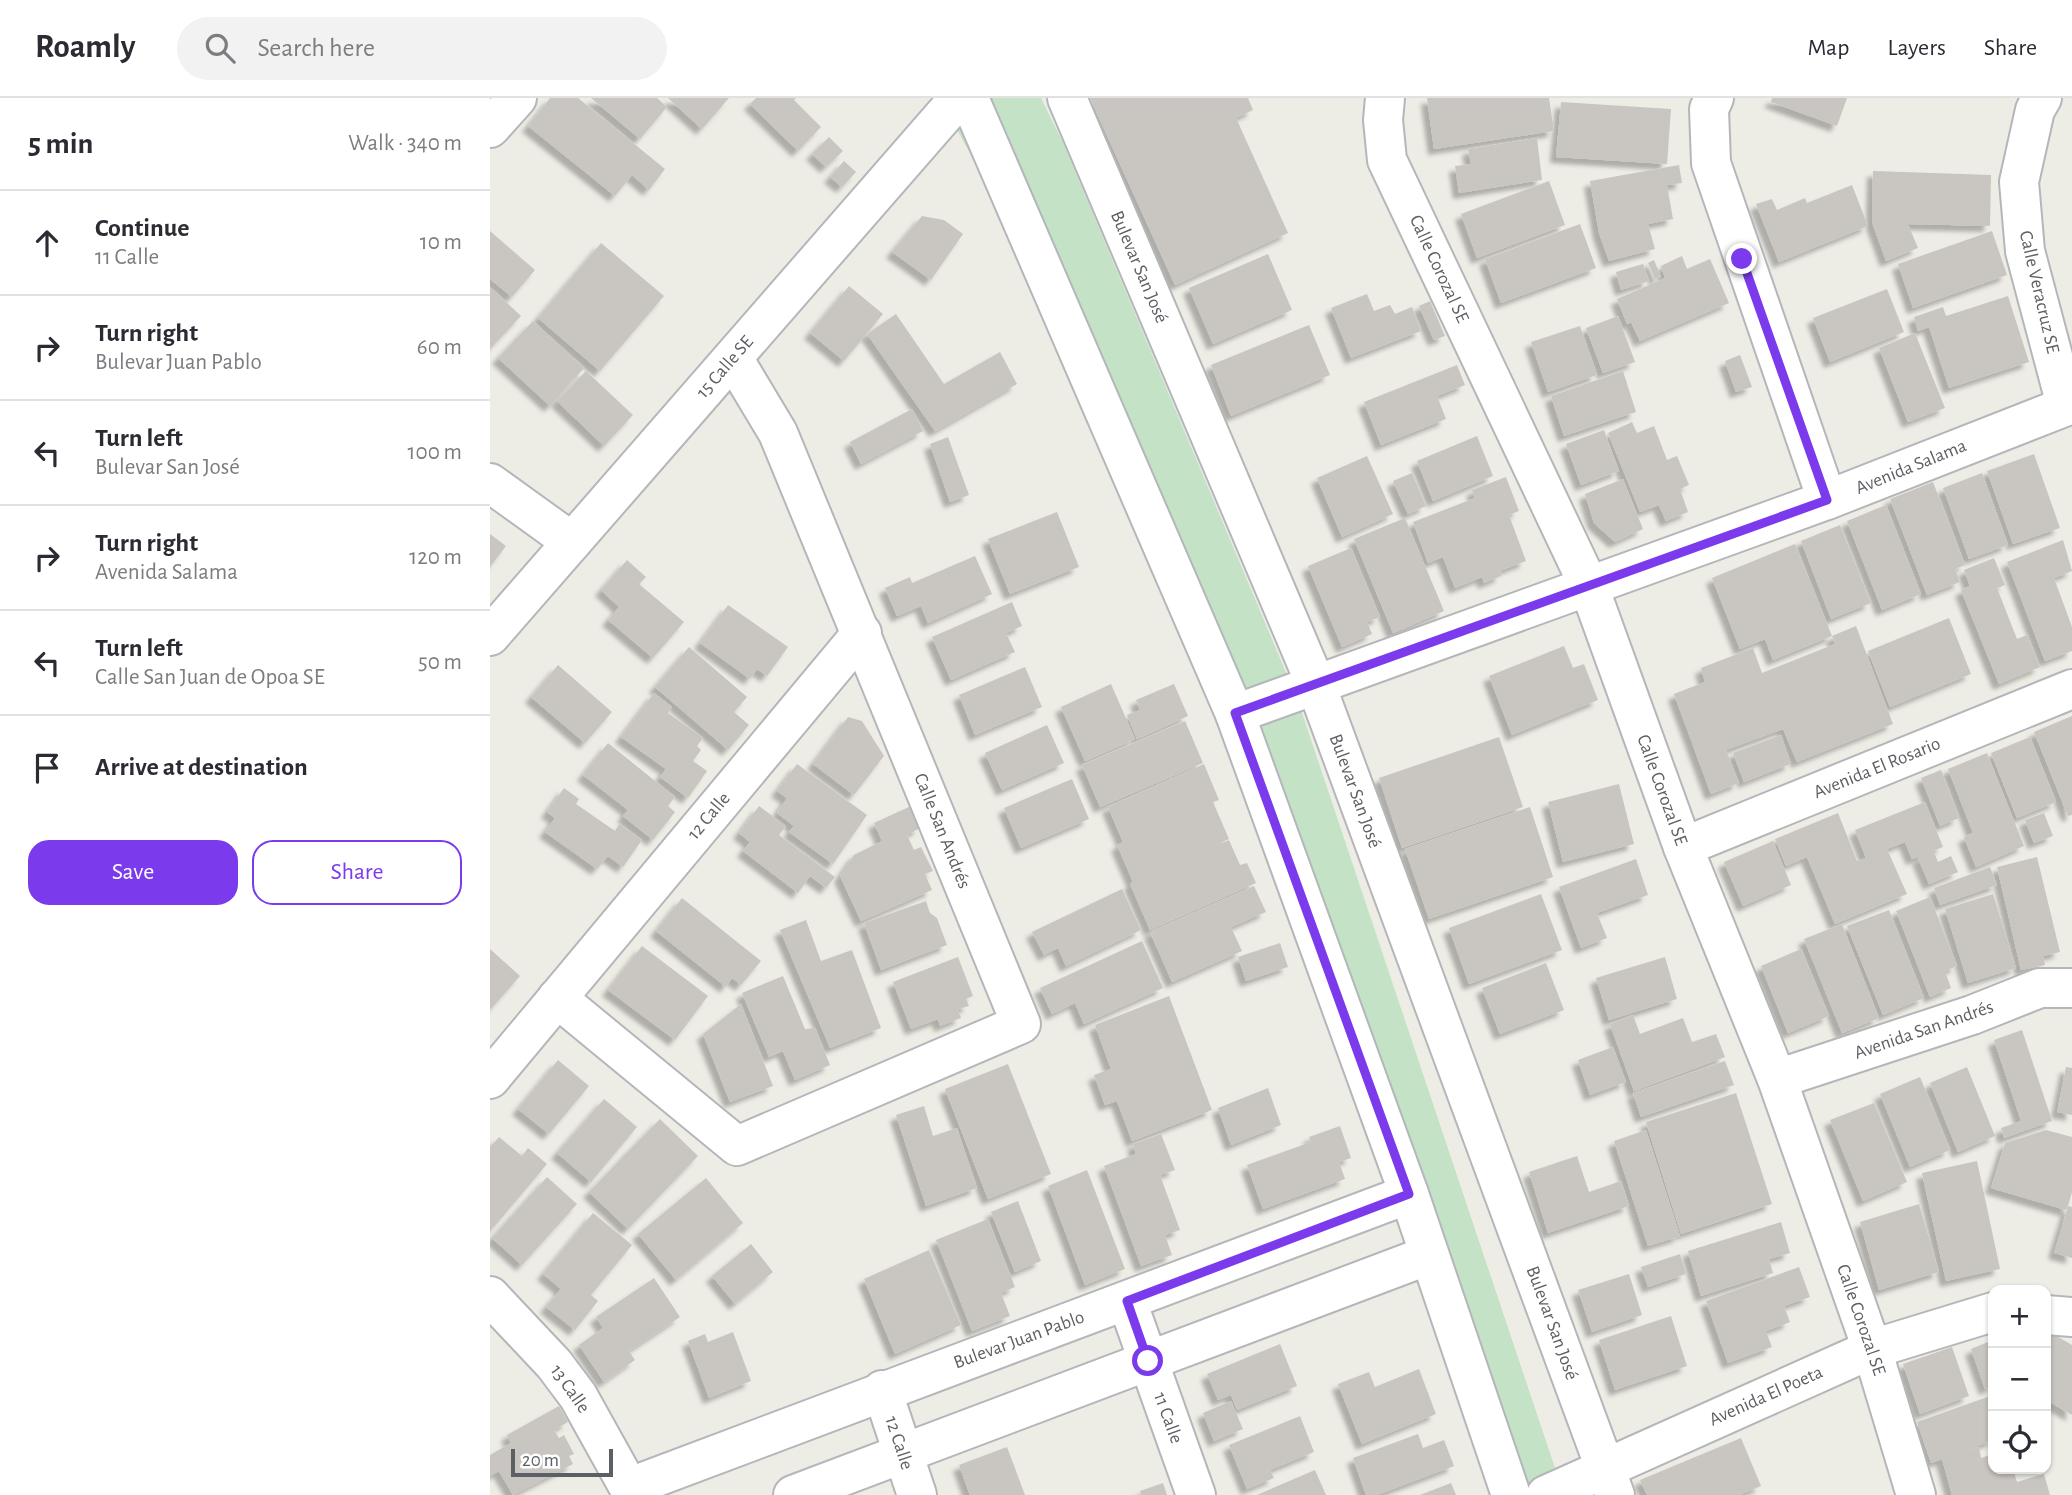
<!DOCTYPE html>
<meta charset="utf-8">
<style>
body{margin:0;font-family:"Alegreya Sans",sans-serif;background:#f2f2f3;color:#2b2b33}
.controls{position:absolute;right:21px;bottom:21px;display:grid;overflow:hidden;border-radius:14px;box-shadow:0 2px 5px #0004}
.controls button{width:63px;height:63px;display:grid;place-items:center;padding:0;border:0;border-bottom:2px solid #e1e1e2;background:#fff;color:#2b2b33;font:35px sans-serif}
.scale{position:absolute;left:21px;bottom:18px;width:102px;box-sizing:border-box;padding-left:7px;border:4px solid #5c5f63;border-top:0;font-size:19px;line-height:24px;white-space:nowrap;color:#5c5f63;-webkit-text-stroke:5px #fff;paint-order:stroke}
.stop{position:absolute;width:21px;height:21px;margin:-16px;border:5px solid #7c3aed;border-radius:50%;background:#fff}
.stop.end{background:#7c3aed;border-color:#fff;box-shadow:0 2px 7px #0008}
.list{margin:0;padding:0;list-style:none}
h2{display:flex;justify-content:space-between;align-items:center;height:91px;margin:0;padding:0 28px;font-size:30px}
h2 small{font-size:23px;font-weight:400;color:#7c7c81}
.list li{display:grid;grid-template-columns:46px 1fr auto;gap:21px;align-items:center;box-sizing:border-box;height:105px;padding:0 28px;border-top:2px solid #e1e1e2}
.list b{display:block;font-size:26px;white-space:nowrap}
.list p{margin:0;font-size:23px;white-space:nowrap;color:#7c7c81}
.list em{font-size:23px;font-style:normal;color:#7c7c81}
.actions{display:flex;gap:14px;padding:21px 28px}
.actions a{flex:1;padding:16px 0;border:2px solid #7c3aed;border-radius:21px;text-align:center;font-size:24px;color:#7c3aed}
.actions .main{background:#7c3aed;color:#fff}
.icon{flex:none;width:38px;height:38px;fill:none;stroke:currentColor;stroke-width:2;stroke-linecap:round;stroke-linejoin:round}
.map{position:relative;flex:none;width:1582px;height:1397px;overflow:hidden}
header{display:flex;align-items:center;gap:42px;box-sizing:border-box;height:98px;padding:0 35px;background:#fff;border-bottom:2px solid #e1e1e2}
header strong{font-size:33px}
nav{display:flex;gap:38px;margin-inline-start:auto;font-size:24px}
.search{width:490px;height:63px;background:#f2f2f3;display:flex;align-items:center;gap:18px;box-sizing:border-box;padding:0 24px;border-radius:38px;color:#7c7c81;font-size:26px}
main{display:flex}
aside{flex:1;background:#fff}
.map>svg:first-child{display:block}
.green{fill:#c4e2c6}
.building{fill:#c9c6c1;filter:url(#shadow)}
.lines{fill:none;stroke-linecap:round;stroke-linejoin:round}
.minor-casing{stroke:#b5b6ba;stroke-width:42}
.minor{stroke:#fff;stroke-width:38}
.route{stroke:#7c3aed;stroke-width:9}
.labels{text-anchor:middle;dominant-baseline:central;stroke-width:5;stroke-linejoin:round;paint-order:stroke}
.street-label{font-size:19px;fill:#5c5f63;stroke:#fff}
</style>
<header>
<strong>Roamly</strong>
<div class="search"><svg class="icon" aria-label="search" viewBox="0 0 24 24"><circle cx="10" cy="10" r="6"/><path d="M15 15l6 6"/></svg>Search here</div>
<nav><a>Map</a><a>Layers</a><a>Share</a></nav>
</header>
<main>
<aside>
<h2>5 min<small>Walk · 340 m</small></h2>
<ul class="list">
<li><svg class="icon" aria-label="ahead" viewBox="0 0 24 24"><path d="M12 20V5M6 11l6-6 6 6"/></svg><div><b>Continue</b><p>11 Calle</p></div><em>10 m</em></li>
<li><svg class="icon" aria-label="right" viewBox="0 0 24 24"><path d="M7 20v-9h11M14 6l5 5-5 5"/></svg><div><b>Turn right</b><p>Bulevar Juan Pablo</p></div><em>60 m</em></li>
<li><svg class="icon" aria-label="left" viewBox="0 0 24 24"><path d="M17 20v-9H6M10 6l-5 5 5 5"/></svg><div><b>Turn left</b><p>Bulevar San José</p></div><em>100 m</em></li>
<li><svg class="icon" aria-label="right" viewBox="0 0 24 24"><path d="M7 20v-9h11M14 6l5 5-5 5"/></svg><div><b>Turn right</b><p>Avenida Salama</p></div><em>120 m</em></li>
<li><svg class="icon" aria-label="left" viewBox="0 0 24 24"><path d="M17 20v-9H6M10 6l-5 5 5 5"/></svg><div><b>Turn left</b><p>Calle San Juan de Opoa SE</p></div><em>50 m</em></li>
<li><svg class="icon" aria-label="arrive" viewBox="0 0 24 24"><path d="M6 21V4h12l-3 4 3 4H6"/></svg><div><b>Arrive at destination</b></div></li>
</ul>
<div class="actions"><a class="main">Save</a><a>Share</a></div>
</aside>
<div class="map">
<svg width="1582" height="1397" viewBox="0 0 1582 1397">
<defs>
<filter id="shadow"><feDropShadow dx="-6" dy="6" stdDeviation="2" flood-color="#0004"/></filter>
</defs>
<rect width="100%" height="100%" fill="#edece5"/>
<g class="green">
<path d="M471,0H551L574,47L805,596L727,619L501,94L458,15Z"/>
<path d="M806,597L1065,1370L1075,1397H1013L726,624Z"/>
</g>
<g class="building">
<path d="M60,0H88L175,71L159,92L142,77L125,98L38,28Z"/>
<path d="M101,0H167L177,9L150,41Z"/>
<path d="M178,0H239L212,31Z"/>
<path d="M266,0H306L304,2L331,29L308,53L260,6Z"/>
<path d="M600,0H758L763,12L746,20L798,135L685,187Z"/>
<path d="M937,0H1059L1064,33L944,51Z"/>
<path d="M1282,0H1357L1347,28L1281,4Z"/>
<path d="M1071,4L1181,11L1177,66L1066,59Z"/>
<path d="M339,39L353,53L336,69L322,56Z"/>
<path d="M1047,40L1052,82L969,95L965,68L981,66L978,51Z"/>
<path d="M354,63L366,74L352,89L340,79Z"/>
<path d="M1189,67L1192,85L1177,87L1183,121L1158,126L1165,151L1119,163L1109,135L1100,83Z"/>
<path d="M1383,73L1501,77L1500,128L1418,126L1428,150L1396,163L1382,124Z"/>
<path d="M1059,83L1075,127L987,160L971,116Z"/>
<path d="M1362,87L1378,128L1289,164L1266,106L1282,101L1287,112L1315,100L1317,105Z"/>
<path d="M432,118L454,122L473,136L441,182L402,154Z"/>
<path d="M1090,126L1106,170L1011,205L995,161Z"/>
<path d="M0,133L45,172L22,199L0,181Z"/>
<path d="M1502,133L1517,177L1423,210L1408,166Z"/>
<path d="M111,145L174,198L110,273L48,220Z"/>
<path d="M778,156L802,212L723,246L699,190Z"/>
<path d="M1192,158L1197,171L1220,161L1239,205L1150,243L1141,224L1137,226L1127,201L1175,180L1171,168Z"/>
<path d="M1164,162L1171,179L1165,181L1158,165Z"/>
<path d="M1153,166L1159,183L1131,192L1126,174Z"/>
<path d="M359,188L393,216L354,263L320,235Z"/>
<path d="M0,189L31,218L0,251Z"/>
<path d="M1397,191L1414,234L1340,264L1323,220Z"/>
<path d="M877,196L884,213L900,207L905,216L922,209L931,233L861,260L841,210Z"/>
<path d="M1518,198L1539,264L1459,290L1439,229L1428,233L1424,219L1453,209L1456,218Z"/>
<path d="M940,203L955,238L944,242L929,208Z"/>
<path d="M406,216L454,286L510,254L527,286L445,333L377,236Z"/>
<path d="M1128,218L1145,264L1113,275L1096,230Z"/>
<path d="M43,223L94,270L60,308L8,260Z"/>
<path d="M819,227L840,277L741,318L721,267Z"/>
<path d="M1090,228L1107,277L1058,294L1041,244Z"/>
<path d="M1425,235L1455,310L1418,324L1389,250Z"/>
<path d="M1250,257L1262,289L1246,294L1235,263Z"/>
<path d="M967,267L975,287L947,298L956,321L891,347L874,304Z"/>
<path d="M96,273L143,317L114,348L67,303Z"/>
<path d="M1133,273L1146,314L1074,338L1061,298Z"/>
<path d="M422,311L433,333L371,366L360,344Z"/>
<path d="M1142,324L1147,335L1164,328L1177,362L1187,358L1199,387L1190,391L1198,414L1176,423L1169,407L1150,414L1118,335Z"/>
<path d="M1114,332L1129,373L1091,387L1076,346Z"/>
<path d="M987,338L1003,378L943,403L927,363Z"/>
<path d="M458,339L479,397L460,404L440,346Z"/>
<path d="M1544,356L1570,430L1523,446L1497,373Z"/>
<path d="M877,358L903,416L852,439L827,380Z"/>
<path d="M922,375L936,408L918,416L903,383Z"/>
<path d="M1492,375L1518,447L1479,461L1453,390Z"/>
<path d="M1016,379L1029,413L1019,417L1036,463L1010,473L1011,478L994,485L992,479L965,490L953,459L938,465L923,424L985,400L982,392Z"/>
<path d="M1133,381L1153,431L1125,444L1104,425L1095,396Z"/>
<path d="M1443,384L1475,467L1465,471L1470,484L1437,497L1400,401Z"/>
<path d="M1396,407L1431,496L1392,512L1357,423Z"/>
<path d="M567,414L589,469L520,496L498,441Z"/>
<path d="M915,420L954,513L903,535L864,441Z"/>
<path d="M1350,427L1381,505L1341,521L1311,443Z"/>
<path d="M0,436L16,448L0,469Z"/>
<path d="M1573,442L1582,473L1564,480L1582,529V553L1555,563L1517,464Z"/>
<path d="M1305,446L1342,538L1366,528L1403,626L1307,664L1293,631L1236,652L1249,685L1221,696L1184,596L1215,584L1211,570L1263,550L1272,575L1345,546L1342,538L1283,562L1275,541L1250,551L1222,480Z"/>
<path d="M861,450L890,519L877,524L882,536L852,549L818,468Z"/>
<path d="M485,458L502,496L438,525L431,508L407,518L395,490L420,479L422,485Z"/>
<path d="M1504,460L1515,487L1507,490L1527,541L1537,537L1550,569L1509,586L1471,492L1480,488L1474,472Z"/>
<path d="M137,462L156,479L149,486L194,524L163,560L118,522L129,509L111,492Z"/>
<path d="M522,504L532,528L516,535L525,554L461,582L442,539Z"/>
<path d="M238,507L298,549L277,578L267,571L260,581L210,545Z"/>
<path d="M1459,520L1481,576L1400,609L1378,553Z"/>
<path d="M1074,548L1083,570L1094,566L1108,602L1022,637L999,578Z"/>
<path d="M199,549L257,599L244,614L259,627L238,652L165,589Z"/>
<path d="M68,567L122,614L95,645L41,599Z"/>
<path d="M535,569L552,609L485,637L469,597Z"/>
<path d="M621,586L645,641L595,663L571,609Z"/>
<path d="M684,586L698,618L647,641L637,617L650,612L646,602Z"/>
<path d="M164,595L182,609L178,615L213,640L207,648L211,652L203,663L217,673L198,700L170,679L176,671L131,639Z"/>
<path d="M1582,618V717L1578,718L1544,634Z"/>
<path d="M358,619L372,623L394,658L364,697L323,666Z"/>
<path d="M695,623L713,665L610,709L592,667Z"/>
<path d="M557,627L574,665L512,692L495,655Z"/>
<path d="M1291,637L1301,666L1254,684L1243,655Z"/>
<path d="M1009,639L1033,709L912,750L889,680Z"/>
<path d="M1540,639L1566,704L1527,720L1501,655Z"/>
<path d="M118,645L185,699L178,708L185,714L163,742L133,718L138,712L93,677Z"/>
<path d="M1497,655L1534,748L1486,769L1474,739L1483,735L1458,671Z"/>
<path d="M307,666L377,717L343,766L299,734L304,728L287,715L297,700L287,693Z"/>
<path d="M714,666L729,702L723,704L739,741L699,759L739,742L750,767L757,765L766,785L660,832L640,786L643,784L627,747L633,744L618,709Z"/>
<path d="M1451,672L1469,720L1450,728L1431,680Z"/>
<path d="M582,681L599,721L531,750L514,710Z"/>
<path d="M1129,686L1144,746L1073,764L1058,704Z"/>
<path d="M74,690L89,701L86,706L125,733L129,726L152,742L133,769L118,758L107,771L55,734L65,720L57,714Z"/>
<path d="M1435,704L1453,749L1422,761L1415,744L1397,751L1417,796L1345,826L1317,759L1296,768L1285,741L1348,715L1367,763L1376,760L1365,732Z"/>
<path d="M269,708L296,728L289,737L345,779L336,790L320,778L308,795L253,753L260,744L249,735Z"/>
<path d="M421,708L430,730L417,737L424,752L431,749L443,773L435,776L442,792L371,823L350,778L364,757L392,743L384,725Z"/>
<path d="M1040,709L1063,779L939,821L915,751Z"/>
<path d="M1554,715L1563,738L1544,745L1535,722Z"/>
<path d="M1283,743L1301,787L1253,808L1234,764Z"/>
<path d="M1444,754L1448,764L1461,758L1468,774L1439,786L1428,760Z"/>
<path d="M1547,759L1570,854L1553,858L1555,867L1531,872L1507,769Z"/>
<path d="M1146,761L1158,797L1107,815L1117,840L1091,850L1069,789Z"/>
<path d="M1500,769L1507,787L1450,807L1444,790Z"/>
<path d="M764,788L776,814L741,829L752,853L682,884L660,834Z"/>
<path d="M632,791L651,832L576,868L568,850L554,857L542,834Z"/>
<path d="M1051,796L1072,852L979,886L959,830Z"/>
<path d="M1503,796L1526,870L1478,885L1455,811Z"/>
<path d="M1440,799L1467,868L1455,873L1461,890L1440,899L1406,813Z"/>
<path d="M192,800L271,863L251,887L242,880L236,889L166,833Z"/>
<path d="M436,803L440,815L447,820L457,847L391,872L374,825Z"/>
<path d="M1399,812L1434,900L1393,917L1357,828Z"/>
<path d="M316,822L331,863L362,852L391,930L340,950L290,832Z"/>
<path d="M1352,826L1389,920L1352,935L1314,841Z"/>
<path d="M652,843L673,890L594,926L585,905L562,916L550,890Z"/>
<path d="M790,845L798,869L756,883L748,859Z"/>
<path d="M152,848L218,898L185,942L118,892Z"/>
<path d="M0,851L30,878L0,912Z"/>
<path d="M1311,851L1339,918L1298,935L1271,868Z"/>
<path d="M468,859L483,898L476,901L479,908L468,911L471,920L450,928L448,921L421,931L403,884Z"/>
<path d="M1175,859L1187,901L1119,922L1106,880Z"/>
<path d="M1056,865L1074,912L1010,936L992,890Z"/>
<path d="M293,878L315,931L325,930L340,967L305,982L293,953L279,959L252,895Z"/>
<path d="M679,898L722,1012L642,1043L627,1003L615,1007L604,977L621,971L605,927Z"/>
<path d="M251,906L283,988L240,1004L213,936Z"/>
<path d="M1143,917L1150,936L1193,920L1202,944L1226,936L1235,959L1144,993L1120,926Z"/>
<path d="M1532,932L1562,1023L1514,1040L1511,1030L1531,1023L1504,942Z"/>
<path d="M1123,949L1136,984L1100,997L1088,962Z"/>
<path d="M68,962L99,988L59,1036L28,1011Z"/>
<path d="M1235,963L1244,987L1151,1019L1143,995Z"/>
<path d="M518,966L561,1076L498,1101L455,991Z"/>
<path d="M1477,969L1505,1038L1468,1054L1440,985Z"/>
<path d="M1576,969L1582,970V1017L1567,1014Z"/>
<path d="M1430,979L1460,1052L1420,1069L1390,996Z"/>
<path d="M778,990L791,1027L741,1047L728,1010Z"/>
<path d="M1246,995L1282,1106L1191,1136L1156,1024Z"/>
<path d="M114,1001L147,1029L101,1084L67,1055Z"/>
<path d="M1384,1005L1417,1084L1373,1103L1340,1022Z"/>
<path d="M434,1008L443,1038L467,1030L487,1090L436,1108L406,1017Z"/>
<path d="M170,1021L208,1058L138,1131L99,1094Z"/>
<path d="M850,1028L861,1060L849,1064L855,1081L773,1111L757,1067L821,1044L819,1039Z"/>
<path d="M1156,1032L1190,1138L1158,1148L1124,1043Z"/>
<path d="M1556,1032L1582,1039V1094L1578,1108L1582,1109V1160L1564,1155L1578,1108L1576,1112L1501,1090L1515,1045Z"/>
<path d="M671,1036L685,1072L670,1077L690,1132L675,1137L682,1157L651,1168L614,1068L646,1056L643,1046Z"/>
<path d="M9,1039L32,1058L38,1050L57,1066L3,1130L0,1127V1049Z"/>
<path d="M1087,1058L1099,1094L1131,1083L1139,1108L1058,1135L1039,1074Z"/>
<path d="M1487,1063L1510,1171L1456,1183L1432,1075Z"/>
<path d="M597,1072L635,1171L595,1187L558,1088Z"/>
<path d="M57,1079L87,1106L32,1167L2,1140Z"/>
<path d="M216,1080L253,1125L186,1182L148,1136Z"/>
<path d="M528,1103L551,1163L525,1174L501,1114Z"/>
<path d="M1429,1106L1449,1174L1389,1192L1370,1124Z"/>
<path d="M103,1115L142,1147L101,1197L108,1203L85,1232L56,1209L71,1191L53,1176Z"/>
<path d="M498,1121L525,1189L511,1195L520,1218L482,1233L446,1142Z"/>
<path d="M1291,1124L1300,1155L1279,1161L1283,1175L1211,1198L1198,1153Z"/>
<path d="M261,1146L283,1174L245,1206L222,1178Z"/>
<path d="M439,1152L471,1227L405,1256L374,1181Z"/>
<path d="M1190,1156L1196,1176L1158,1189L1151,1169Z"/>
<path d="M1309,1169L1320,1199L1294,1208L1300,1224L1276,1233L1282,1249L1238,1265L1216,1203Z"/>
<path d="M1139,1176L1152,1217L1102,1234L1088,1192Z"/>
<path d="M164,1180L190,1219L139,1253L145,1262L114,1284L89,1247L113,1230L106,1219Z"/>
<path d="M1181,1218L1197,1268L1125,1292L1109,1242Z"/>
<path d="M1556,1232L1582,1247V1317L1556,1302Z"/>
<path d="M243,1234L261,1283L219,1300L198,1243L215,1236L218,1244Z"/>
<path d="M1503,1242V1288L1495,1291L1481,1251Z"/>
<path d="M790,1246L807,1288L747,1312L741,1297L728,1302L717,1276Z"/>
<path d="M1462,1249L1479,1298L1430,1316L1413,1266Z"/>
<path d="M929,1271L946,1316L872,1346L848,1286L879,1274L885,1289Z"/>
<path d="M1503,1297V1342L1470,1355L1489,1349L1491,1360L1503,1356V1371H1523L1527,1384L1554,1376L1560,1397H1462L1452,1361L1441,1365L1427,1324Z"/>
<path d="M741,1303L753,1331L724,1343L713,1315Z"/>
<path d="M69,1308L78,1324L64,1332L69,1340L74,1337L84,1356L79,1358L83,1366L23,1397L9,1373L0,1378V1357L21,1345L17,1337Z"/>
<path d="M810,1318L824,1354L780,1372L784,1380L757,1391L739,1347Z"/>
<path d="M928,1336L933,1350L954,1342L964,1368L887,1397H876L863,1360Z"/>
<path d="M1251,1340L1271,1388L1249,1397H1157L1150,1382Z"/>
<path d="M517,1349L535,1397H480L469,1367Z"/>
<path d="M825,1372L836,1397H767Z"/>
<path d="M673,1385L677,1397H651L650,1393Z"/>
<path d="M961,1385L966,1397H930Z"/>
</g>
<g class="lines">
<g class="minor-casing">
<g id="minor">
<path d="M479,0L745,616L919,1096L1021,1397"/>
<path d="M577,0L826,587L1125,1397"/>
<path d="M895,0L893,22L897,62L1098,486L1193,749L1287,981L1382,1251L1426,1397"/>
<path d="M1224,0L1219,11L1221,65L1337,402"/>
<path d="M1552,0L1545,12L1529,84L1535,153L1576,307"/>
<path d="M0,30L27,0"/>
<path d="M0,385L82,444"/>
<path d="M0,538L469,0"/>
<path d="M745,616L1337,402L1582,306"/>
<path d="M1193,749L1582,591"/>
<path d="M67,900L247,1048L531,926L288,335L243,260"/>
<path d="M0,981L372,535"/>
<path d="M1287,981L1482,917L1550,890H1582"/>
<path d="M0,1198L64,1266L88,1298L143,1397"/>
<path d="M637,1203L706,1397"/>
<path d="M1556,1217L1582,1219"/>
<path d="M392,1292L427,1397"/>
<path d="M140,1389L919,1096"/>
<path d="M303,1397L939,1157"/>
<path d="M1056,1397L1382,1251L1503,1214"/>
</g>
</g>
<use href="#minor" class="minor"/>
</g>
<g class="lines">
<path class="route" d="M658,1263L637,1203L919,1096L745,615L1337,402L1252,161"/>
</g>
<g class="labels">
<g class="street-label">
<text transform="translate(649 169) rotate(67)">Bulevar San José</text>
<text transform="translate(949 171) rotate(65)">Calle Corozal SE</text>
<text transform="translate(1549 194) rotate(77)">Calle Veracruz SE</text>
<text transform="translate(235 269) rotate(-49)">15 Calle SE</text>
<text transform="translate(1421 369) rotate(-22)">Avenida Salama</text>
<text transform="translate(1387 670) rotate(-22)">Avenida El Rosario</text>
<text transform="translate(1172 692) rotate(70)">Calle Corozal SE</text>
<text transform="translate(865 693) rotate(70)">Bulevar San José</text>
<text transform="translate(219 718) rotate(-50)">12 Calle</text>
<text transform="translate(452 733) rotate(68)">Calle San Andrés</text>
<text transform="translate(1434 932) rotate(-19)">Avenida San Andrés</text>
<text transform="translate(1371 1222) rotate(71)">Calle Corozal SE</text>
<text transform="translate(1062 1225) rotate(70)">Bulevar San José</text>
<text transform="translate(529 1242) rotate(-20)">Bulevar Juan Pablo</text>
<text transform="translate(80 1291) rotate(55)">13 Calle</text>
<text transform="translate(1276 1298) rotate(-24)">Avenida El Poeta</text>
<text transform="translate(678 1320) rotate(70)">11 Calle</text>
<text transform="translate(409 1345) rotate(72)">12 Calle</text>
</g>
</g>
</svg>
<div class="controls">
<button>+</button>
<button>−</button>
<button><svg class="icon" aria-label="locate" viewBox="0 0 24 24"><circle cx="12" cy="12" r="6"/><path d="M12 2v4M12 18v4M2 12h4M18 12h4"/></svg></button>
</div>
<div class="scale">20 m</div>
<div class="stop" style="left:658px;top:1263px"></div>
<div class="stop end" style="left:1252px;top:161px"></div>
</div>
</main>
